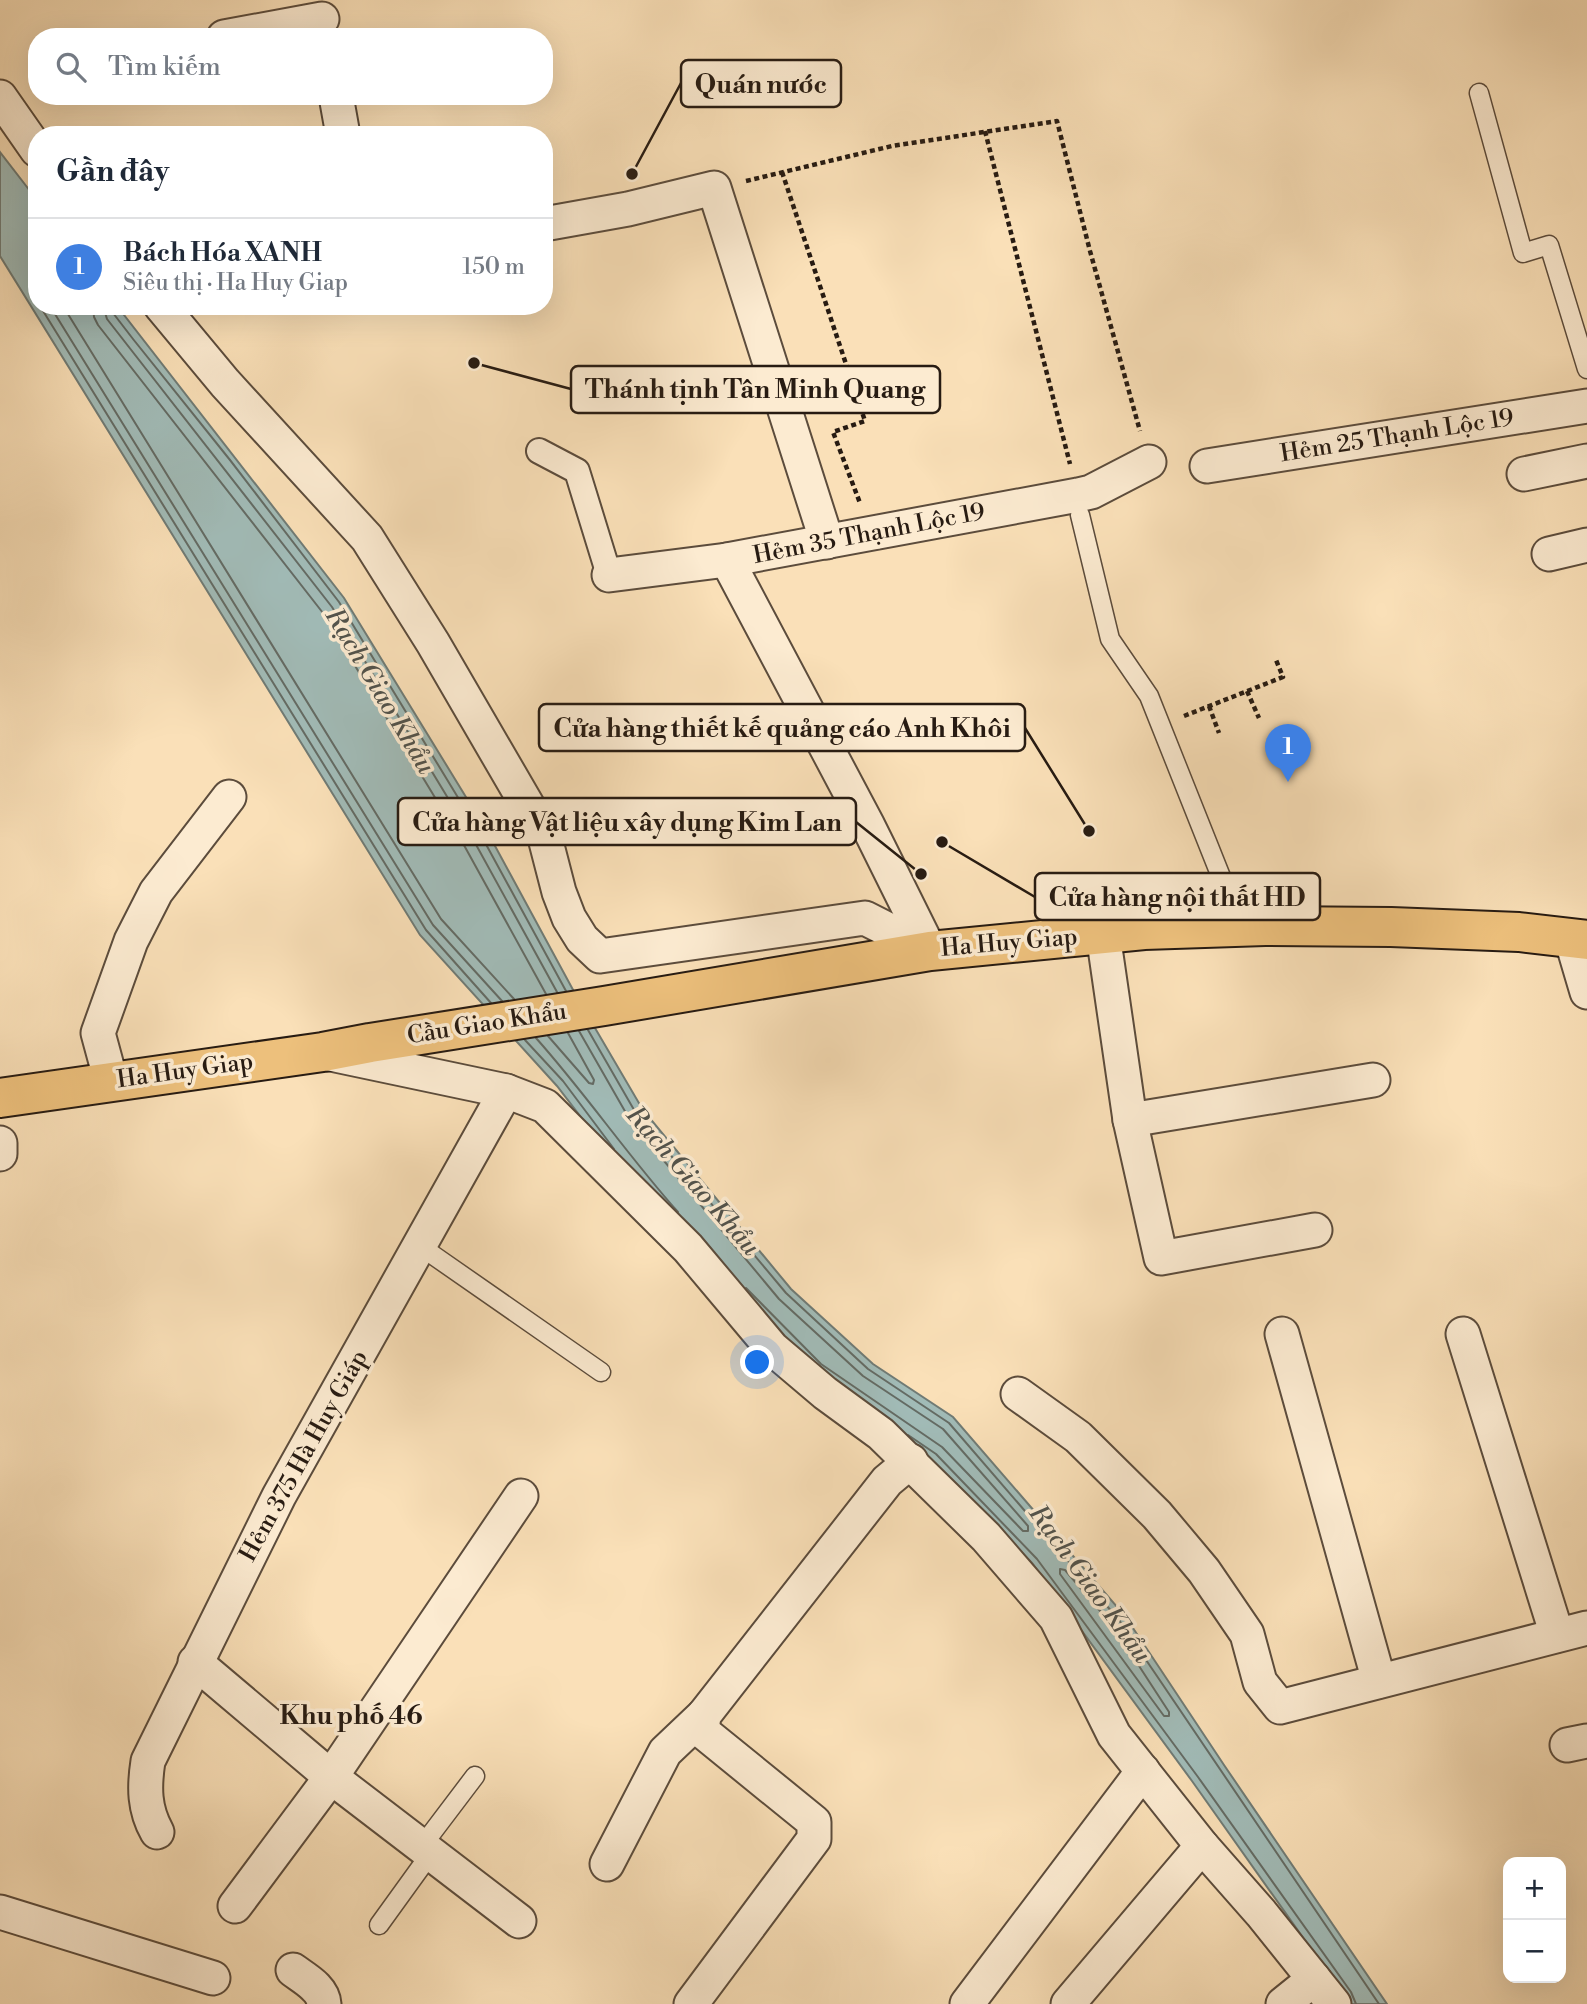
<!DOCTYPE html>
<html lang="vi">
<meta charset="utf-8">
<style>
body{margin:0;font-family:"Libre Bodoni",serif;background:#f6f6f7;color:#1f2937}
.controls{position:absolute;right:21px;bottom:21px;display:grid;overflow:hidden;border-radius:14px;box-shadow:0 7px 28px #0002}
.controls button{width:63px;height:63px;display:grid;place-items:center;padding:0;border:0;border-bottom:2px solid #e0e1e3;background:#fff;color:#1f2937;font:35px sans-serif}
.you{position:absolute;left:758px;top:1363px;width:24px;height:24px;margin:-18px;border:5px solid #fff;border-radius:50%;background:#1a73e8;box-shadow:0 0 0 10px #1a73e833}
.badge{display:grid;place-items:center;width:46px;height:46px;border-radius:50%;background:#b45309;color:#fff;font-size:23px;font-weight:700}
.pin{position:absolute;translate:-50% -58px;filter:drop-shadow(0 2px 4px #0008)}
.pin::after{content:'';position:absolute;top:37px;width:24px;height:21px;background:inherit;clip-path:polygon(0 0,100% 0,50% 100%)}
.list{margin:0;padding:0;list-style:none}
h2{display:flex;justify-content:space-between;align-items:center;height:91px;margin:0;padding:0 28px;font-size:30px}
h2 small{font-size:23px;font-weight:400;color:#747a83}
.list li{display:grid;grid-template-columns:46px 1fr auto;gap:21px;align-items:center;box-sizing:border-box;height:98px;padding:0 28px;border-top:2px solid #e0e1e3}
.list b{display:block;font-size:26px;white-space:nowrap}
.list p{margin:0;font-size:23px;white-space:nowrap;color:#747a83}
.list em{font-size:23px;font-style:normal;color:#747a83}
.icon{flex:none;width:38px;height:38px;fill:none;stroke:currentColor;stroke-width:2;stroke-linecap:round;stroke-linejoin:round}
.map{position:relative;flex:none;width:1587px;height:2004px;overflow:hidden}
.search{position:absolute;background:#fff;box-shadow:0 7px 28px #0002;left:28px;top:28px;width:525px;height:77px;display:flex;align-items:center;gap:18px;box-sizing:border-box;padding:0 24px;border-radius:28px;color:#747a83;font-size:26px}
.panel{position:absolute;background:#fff;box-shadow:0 7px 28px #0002;left:28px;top:126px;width:525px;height:189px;border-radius:28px}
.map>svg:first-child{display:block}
.water{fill:#a1bbb7;stroke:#707b75;stroke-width:2}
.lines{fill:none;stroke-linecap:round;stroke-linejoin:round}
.shore{stroke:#646b64;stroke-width:2}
.service-casing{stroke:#5c4c3c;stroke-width:21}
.pedestrian-casing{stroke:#5c4c3c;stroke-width:28}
.minor-casing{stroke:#5c4c3c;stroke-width:37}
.primary-casing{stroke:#271b12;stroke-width:42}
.path{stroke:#271b12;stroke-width:4.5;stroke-dasharray:5 3.5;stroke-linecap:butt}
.service{stroke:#fcebd1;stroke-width:18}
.pedestrian{stroke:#fcebd1;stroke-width:24}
.minor{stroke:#fcebd1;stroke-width:33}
.primary{stroke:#edc07c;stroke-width:38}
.labels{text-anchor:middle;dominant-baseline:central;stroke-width:7;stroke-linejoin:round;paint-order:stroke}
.street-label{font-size:24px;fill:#271b12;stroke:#fcebd1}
.water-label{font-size:26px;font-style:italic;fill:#52534c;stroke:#fcebd1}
.neighbourhood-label{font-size:26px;font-weight:bold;fill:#271b12;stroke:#fcebd1}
.leader{fill:none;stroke:#271b12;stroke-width:2.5}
.callout-dot{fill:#271b12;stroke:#fcebd1;stroke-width:2.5}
.callout{fill:#fcebd1;stroke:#271b12;stroke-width:2.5}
.callout-label{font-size:26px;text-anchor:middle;font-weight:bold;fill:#271b12}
</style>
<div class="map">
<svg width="1587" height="2004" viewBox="0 0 1587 2004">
<rect width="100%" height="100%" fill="#fae0b8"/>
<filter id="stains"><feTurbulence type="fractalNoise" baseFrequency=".00286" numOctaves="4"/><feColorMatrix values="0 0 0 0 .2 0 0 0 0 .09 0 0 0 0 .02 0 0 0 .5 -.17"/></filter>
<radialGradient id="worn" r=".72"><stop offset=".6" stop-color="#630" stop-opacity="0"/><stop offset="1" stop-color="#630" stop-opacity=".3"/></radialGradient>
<path class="water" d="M0,152L37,200V306H117L344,598L488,833L578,999L643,1110L791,1289L873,1364L953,1417L1125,1616L1224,1765L1387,2004H1350L1192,1781L1032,1563L931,1459L810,1377L633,1185L557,1086L420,935L0,256Z"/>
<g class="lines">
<g class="shore">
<path d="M40,306L426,930L491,1003"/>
<path d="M50,306L433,925L502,1001"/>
<path d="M63,306L441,919L514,999"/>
<path d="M93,306L94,317L98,325L323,613L465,847L546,994"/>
<path d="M103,306L107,319L332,607L474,841L557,992"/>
<path d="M112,306L113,313L133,339L230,460L339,602L482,837L566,991"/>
<path d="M588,1030L637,1115L786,1293L868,1369L949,1423L1119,1620L1379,2004"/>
<path d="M579,1031L630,1120L779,1299L863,1376L943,1429L1028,1526V1531H1023L942,1447L821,1364L746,1288"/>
<path d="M548,1036L589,1083L593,1084L594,1080L568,1033"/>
<path d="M536,1038C586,1094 628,1156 678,1212"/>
<path d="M525,1040L563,1081L614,1149"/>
<path d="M908,1435L936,1454L1037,1559L1198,1777L1351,1992L1356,2004"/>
<path d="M1060,1569L1065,1570L1113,1626L1169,1712V1716H1164L1060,1574Z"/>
</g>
<g class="service-casing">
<g id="service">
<path d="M1479,93L1523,253L1549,245L1587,369"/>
<path d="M1080,515L1110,639L1149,696L1241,927"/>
<path d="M420,1246L601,1372"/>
<path d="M422,1846L475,1776"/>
<path d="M379,1925L431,1853"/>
</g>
</g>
<g class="pedestrian-casing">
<path id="pedestrian" d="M539,451L577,471L609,575"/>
</g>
<g class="minor-casing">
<g id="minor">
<path d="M224,37L322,19"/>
<path d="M336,96L343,135"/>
<path d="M0,97L37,150"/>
<path d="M544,224L628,209L714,188L827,542"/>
<path d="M161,306L225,383L367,538L433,643L544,834L559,892L569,918L582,939L600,956L865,918L930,951"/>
<path d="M1207,466L1587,406"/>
<path d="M1524,474L1587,461"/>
<path d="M1549,554L1587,545"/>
<path d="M609,575L727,560"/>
<path d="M1103,934L1130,1120L1161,1258L1315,1230"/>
<path d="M1571,938L1587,992"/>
<path d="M930,951L868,826L727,560L1078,495L1091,492L1149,462"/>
<path d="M326,1053L506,1091L545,1106L688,1248L772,1348L825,1393L881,1434L986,1537L1056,1618L1114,1735L1202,1846L1261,1913L1334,2004"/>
<path d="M111,1081L98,1033L131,941L156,892L229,797"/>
<path d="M1130,1120L1373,1080"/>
<path d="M0,1143V1154"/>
<path d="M1282,1334L1379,1681"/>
<path d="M1463,1334L1557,1635"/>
<path d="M1018,1394L1078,1437L1157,1515L1204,1571L1247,1634L1260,1682L1280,1707L1587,1628"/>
<path d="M195,1662L331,1777L519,1921"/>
<path d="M1567,1745L1587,1741"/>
<path d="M157,1832C144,1809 144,1787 148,1761L279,1496L506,1091"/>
<path d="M607,1864L665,1752L704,1715"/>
<path d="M235,1906L331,1777L521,1496"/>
<path d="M0,1912L213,1978"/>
<path d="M293,1970C305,1979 323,1988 324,2004"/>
<path d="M691,2004L814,1839V1822L702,1731L704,1715L887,1481L911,1461"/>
<path d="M967,2004L1143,1771"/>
<path d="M1068,2004L1202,1846"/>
<path d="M1283,2004L1314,1979"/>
</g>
</g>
<g class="primary-casing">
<path id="primary" d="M0,1098L323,1052L370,1043L604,1006L930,951L1144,930L1265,926L1391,927L1519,932L1587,940"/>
</g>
<g class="path">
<path d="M985,131L1070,464"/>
<path d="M782,172L865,421L833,432L860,503"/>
<path d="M746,181L892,146L1057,121L1090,251L1140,431"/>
<path d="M1247,691L1259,718"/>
<path d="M1209,706L1219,733"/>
<path d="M1184,716L1283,677L1276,660"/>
</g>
<use href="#service" class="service"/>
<use href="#pedestrian" class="pedestrian"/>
<use href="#minor" class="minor"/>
<use href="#primary" class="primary"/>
</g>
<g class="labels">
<g class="street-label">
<text transform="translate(1397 436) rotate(-9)">Hẻm 25 Thạnh Lộc 19</text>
<text transform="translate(869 534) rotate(-11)">Hẻm 35 Thạnh Lộc 19</text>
<text transform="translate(1009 943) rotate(-5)">Ha Huy Giap</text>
<text transform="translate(487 1024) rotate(-9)">Cầu Giao Khẩu</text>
<text transform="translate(185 1071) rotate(-8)">Ha Huy Giap</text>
<text transform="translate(304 1456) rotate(-61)">Hẻm 375 Hà Huy Giáp</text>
</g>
<g class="water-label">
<text transform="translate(380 691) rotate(59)">Rạch Giao Khẩu</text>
<text transform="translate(693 1181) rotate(49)">Rạch Giao Khẩu</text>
<text transform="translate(1090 1584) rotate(54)">Rạch Giao Khẩu</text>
</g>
<g class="neighbourhood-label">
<text x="351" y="1716">Khu phố 46</text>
</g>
</g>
<path class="leader" d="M632 174L681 83M474 363L571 389M1089 831L1025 728M921 874L856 822M942 842L1035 897"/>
<g class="callout-dot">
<circle cx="632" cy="174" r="7"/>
<circle cx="474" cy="363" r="7"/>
<circle cx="1089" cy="831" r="7"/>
<circle cx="921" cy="874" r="7"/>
<circle cx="942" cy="842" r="7"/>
</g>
<g class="callout">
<rect x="681" y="60" width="160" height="47" rx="7"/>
<rect x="571" y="366" width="369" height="47" rx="7"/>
<rect x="539" y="704" width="486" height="47" rx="7"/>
<rect x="398" y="798" width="458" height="47" rx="7"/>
<rect x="1035" y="873" width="285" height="47" rx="7"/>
</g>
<g class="callout-label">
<text x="761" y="93">Quán nước</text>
<text x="755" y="398">Thánh tịnh Tân Minh Quang</text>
<text x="782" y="737">Cửa hàng thiết kế quảng cáo Anh Khôi</text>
<text x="627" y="831">Cửa hàng Vật liệu xây dụng Kim Lan</text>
<text x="1177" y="906">Cửa hàng nội thất HD</text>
</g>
<rect width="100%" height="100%" filter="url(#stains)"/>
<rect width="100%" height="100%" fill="url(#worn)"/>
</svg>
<div class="controls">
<button>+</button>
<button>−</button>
</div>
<div class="you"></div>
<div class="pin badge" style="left:1288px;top:782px;background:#3f7fe0">1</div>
<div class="search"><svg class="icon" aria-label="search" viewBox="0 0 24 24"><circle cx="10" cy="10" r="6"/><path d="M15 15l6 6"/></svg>Tìm kiếm</div>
<section class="panel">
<h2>Gần đây<small></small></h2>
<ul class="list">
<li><span class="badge" style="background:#3f7fe0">1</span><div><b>Bách Hóa XANH</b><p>Siêu thị · Ha Huy Giap</p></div><em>150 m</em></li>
</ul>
</section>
</div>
